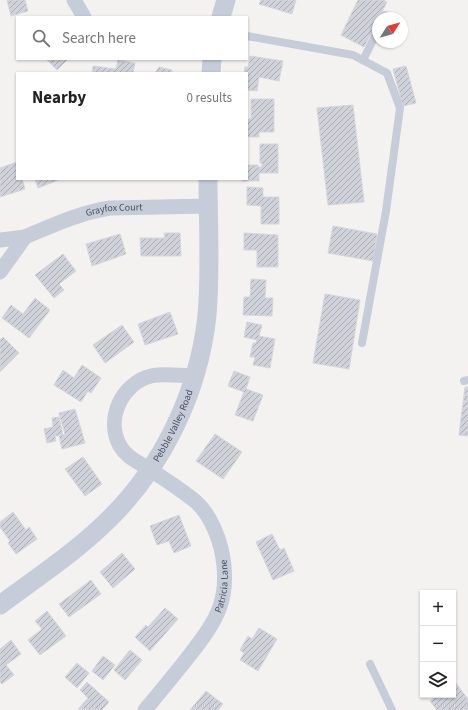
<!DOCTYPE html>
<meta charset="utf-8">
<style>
body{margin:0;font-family:"Source Sans 3",sans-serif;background:#f2f2f2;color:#222}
.controls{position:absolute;right:12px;bottom:12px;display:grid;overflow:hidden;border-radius:0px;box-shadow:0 1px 3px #0004}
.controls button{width:36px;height:36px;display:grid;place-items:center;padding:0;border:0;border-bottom:1px solid #e0e0e0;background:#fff;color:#222;font:20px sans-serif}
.compass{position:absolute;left:372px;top:12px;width:36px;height:36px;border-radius:50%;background:#fff;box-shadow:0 1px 3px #0004;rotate:53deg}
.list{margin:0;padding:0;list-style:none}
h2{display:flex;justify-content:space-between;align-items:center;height:52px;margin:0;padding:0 16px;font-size:17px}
h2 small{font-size:13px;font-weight:400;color:#767676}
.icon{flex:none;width:22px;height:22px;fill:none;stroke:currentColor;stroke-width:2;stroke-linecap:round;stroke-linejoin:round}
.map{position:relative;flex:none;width:468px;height:710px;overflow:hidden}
.search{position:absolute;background:#fff;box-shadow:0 1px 3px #0004;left:16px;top:16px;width:232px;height:44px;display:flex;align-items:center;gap:10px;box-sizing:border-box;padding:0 14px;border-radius:0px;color:#767676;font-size:15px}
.panel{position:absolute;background:#fff;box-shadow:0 1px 3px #0004;left:16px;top:72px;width:232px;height:108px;border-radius:0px}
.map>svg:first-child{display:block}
.building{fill:url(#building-hatch);stroke:#d5d5dd}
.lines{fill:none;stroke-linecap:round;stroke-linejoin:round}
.service{stroke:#c7ccd9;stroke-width:8}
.minor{stroke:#c7ccd9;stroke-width:15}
.tertiary{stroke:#c7ccd9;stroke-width:19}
.labels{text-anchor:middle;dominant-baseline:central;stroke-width:3;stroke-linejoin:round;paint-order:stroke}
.street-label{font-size:10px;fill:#484e60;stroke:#fff}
</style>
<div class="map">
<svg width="468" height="710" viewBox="0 0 468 710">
<defs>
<pattern id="building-hatch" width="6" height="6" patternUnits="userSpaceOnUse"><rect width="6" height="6" fill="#d0d2d9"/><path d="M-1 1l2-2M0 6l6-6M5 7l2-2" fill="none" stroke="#abadb3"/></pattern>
</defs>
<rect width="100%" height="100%" fill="#f4f2f1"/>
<g class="building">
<path d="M7,0H25L28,11L11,16Z"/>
<path d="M261,0H296L292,14L259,4Z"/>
<path d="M358,0H383L387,2L364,47L341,35Z"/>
<path d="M250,56L283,61L279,81L259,77L257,91L247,90V73H244L245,67H248Z"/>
<path d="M46,59H68L57,70Z"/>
<path d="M118,60L135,63L133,73H92L93,66L116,69Z"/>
<path d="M406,66L416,103L403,106L393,69Z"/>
<path d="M159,67L172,70V73H155Z"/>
<path d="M251,99H274V132H259V137H247V119H251Z"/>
<path d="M353,105L364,202L328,205L317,108Z"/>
<path d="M260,144H278V173H259V181H242V179H247V165H258V167H262V163H260Z"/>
<path d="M17,162V179H22L25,189L0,197V168Z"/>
<path d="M35,179H61L38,188Z"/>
<path d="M247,187L263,188V197H279V224H261V206L247,205Z"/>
<path d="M333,226L377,234L373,261L328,253Z"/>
<path d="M164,233H180L181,256H141L140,238H165Z"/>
<path d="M244,233L278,235V267H257V250H244Z"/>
<path d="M120,234L126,254L92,266L86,244Z"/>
<path d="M63,254L76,271L59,284L64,290L54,298L35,275Z"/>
<path d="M251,279L266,280L265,298H273L272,316L243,315L244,297H250Z"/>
<path d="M325,294L360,300L349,369L313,363Z"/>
<path d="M35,298L50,310L29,338L2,318L11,305L23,314Z"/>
<path d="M170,312L178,334L145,345L138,324Z"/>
<path d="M247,322L262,325L259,336L275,339L270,368L253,365L255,357H250L253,343H256L257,340L244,337Z"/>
<path d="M122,325L134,342L105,363L93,345Z"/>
<path d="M3,337L19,353L0,372V340Z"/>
<path d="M82,365L101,378L91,393L88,391L81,402L54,385L63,370L74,378Z"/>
<path d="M234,371L250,377L246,389L263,395L253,421L235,415L244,392L228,386Z"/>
<path d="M465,387H468V436L459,435Z"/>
<path d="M75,409L85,443L62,449L59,436L65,434L59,413Z"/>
<path d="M59,417L63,435L55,436L56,441L47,443L44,429L53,427L52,418Z"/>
<path d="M215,434L242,452L223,479L196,461Z"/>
<path d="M83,457L102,484L85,496L65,469Z"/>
<path d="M13,512L26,530L29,527L37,539L16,554L8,543L10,541L0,527V522Z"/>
<path d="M179,515L191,546L174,553L169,541L157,545L150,526Z"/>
<path d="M272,534L280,550L284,548L294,571L273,580L256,542Z"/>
<path d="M122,553L135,569L113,588L100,572Z"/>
<path d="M91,580L101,594L69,617L59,604Z"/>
<path d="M165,608L178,619L150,651L135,637L146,625L148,627Z"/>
<path d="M47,611L66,636L40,655L28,640L42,629L35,621Z"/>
<path d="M259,628L277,639L258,671L240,660L244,653L240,650L248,636L252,639Z"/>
<path d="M11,640L21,654L6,665L14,675L2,684L0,682V649Z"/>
<path d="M130,650L142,660L125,680L114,670Z"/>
<path d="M103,656L115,665L103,680L92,671Z"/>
<path d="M77,663L89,673L77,688L65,677Z"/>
<path d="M87,682L109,702L102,710L78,709L88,698L80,690Z"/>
<path d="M455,682L468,699V710H437L430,701L438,695H453V684Z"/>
<path d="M206,691L223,704L218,710H190Z"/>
</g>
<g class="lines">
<g class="service">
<path d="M384,18L385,15"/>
<path d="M247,36L353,55L387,73L400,108L386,211L362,343"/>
<path d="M363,60L378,30"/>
<path d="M464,381L468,380"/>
<path d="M370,664L392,710"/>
</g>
<g class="minor">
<path d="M74,0L84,17"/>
<path id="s1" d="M25,237C53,225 79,213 110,208L208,206"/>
<path d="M0,240L25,237L0,272"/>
<path id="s2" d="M145,710C160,692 175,674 189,656C218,619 232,597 221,548C216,530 209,513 195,501C181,490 165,479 150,470C139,462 127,458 120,446C105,419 122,383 151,376C165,373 180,376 194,376"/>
</g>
<g class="tertiary">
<path d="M221,17L226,0"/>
<path d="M211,73L212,59"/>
<path id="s3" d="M0,605C35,579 73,554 105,523C161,470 199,393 207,315C211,270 208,224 208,179"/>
</g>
</g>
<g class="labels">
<g class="street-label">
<text stroke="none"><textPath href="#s1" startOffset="94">Grayfox Court</textPath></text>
<text stroke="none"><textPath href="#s3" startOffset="253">Pebble Valley Road</textPath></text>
<text stroke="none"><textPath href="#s2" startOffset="149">Patricia Lane</textPath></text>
</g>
</g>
</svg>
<div class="controls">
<button>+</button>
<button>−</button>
<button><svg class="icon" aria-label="layers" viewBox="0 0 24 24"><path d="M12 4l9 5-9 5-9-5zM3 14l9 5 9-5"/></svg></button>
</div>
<svg class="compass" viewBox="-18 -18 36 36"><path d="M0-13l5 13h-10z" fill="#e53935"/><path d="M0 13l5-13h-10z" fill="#767676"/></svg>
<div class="search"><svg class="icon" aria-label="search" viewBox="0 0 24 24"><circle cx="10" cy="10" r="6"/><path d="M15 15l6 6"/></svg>Search here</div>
<section class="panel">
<h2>Nearby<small>0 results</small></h2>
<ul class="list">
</ul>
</section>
</div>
